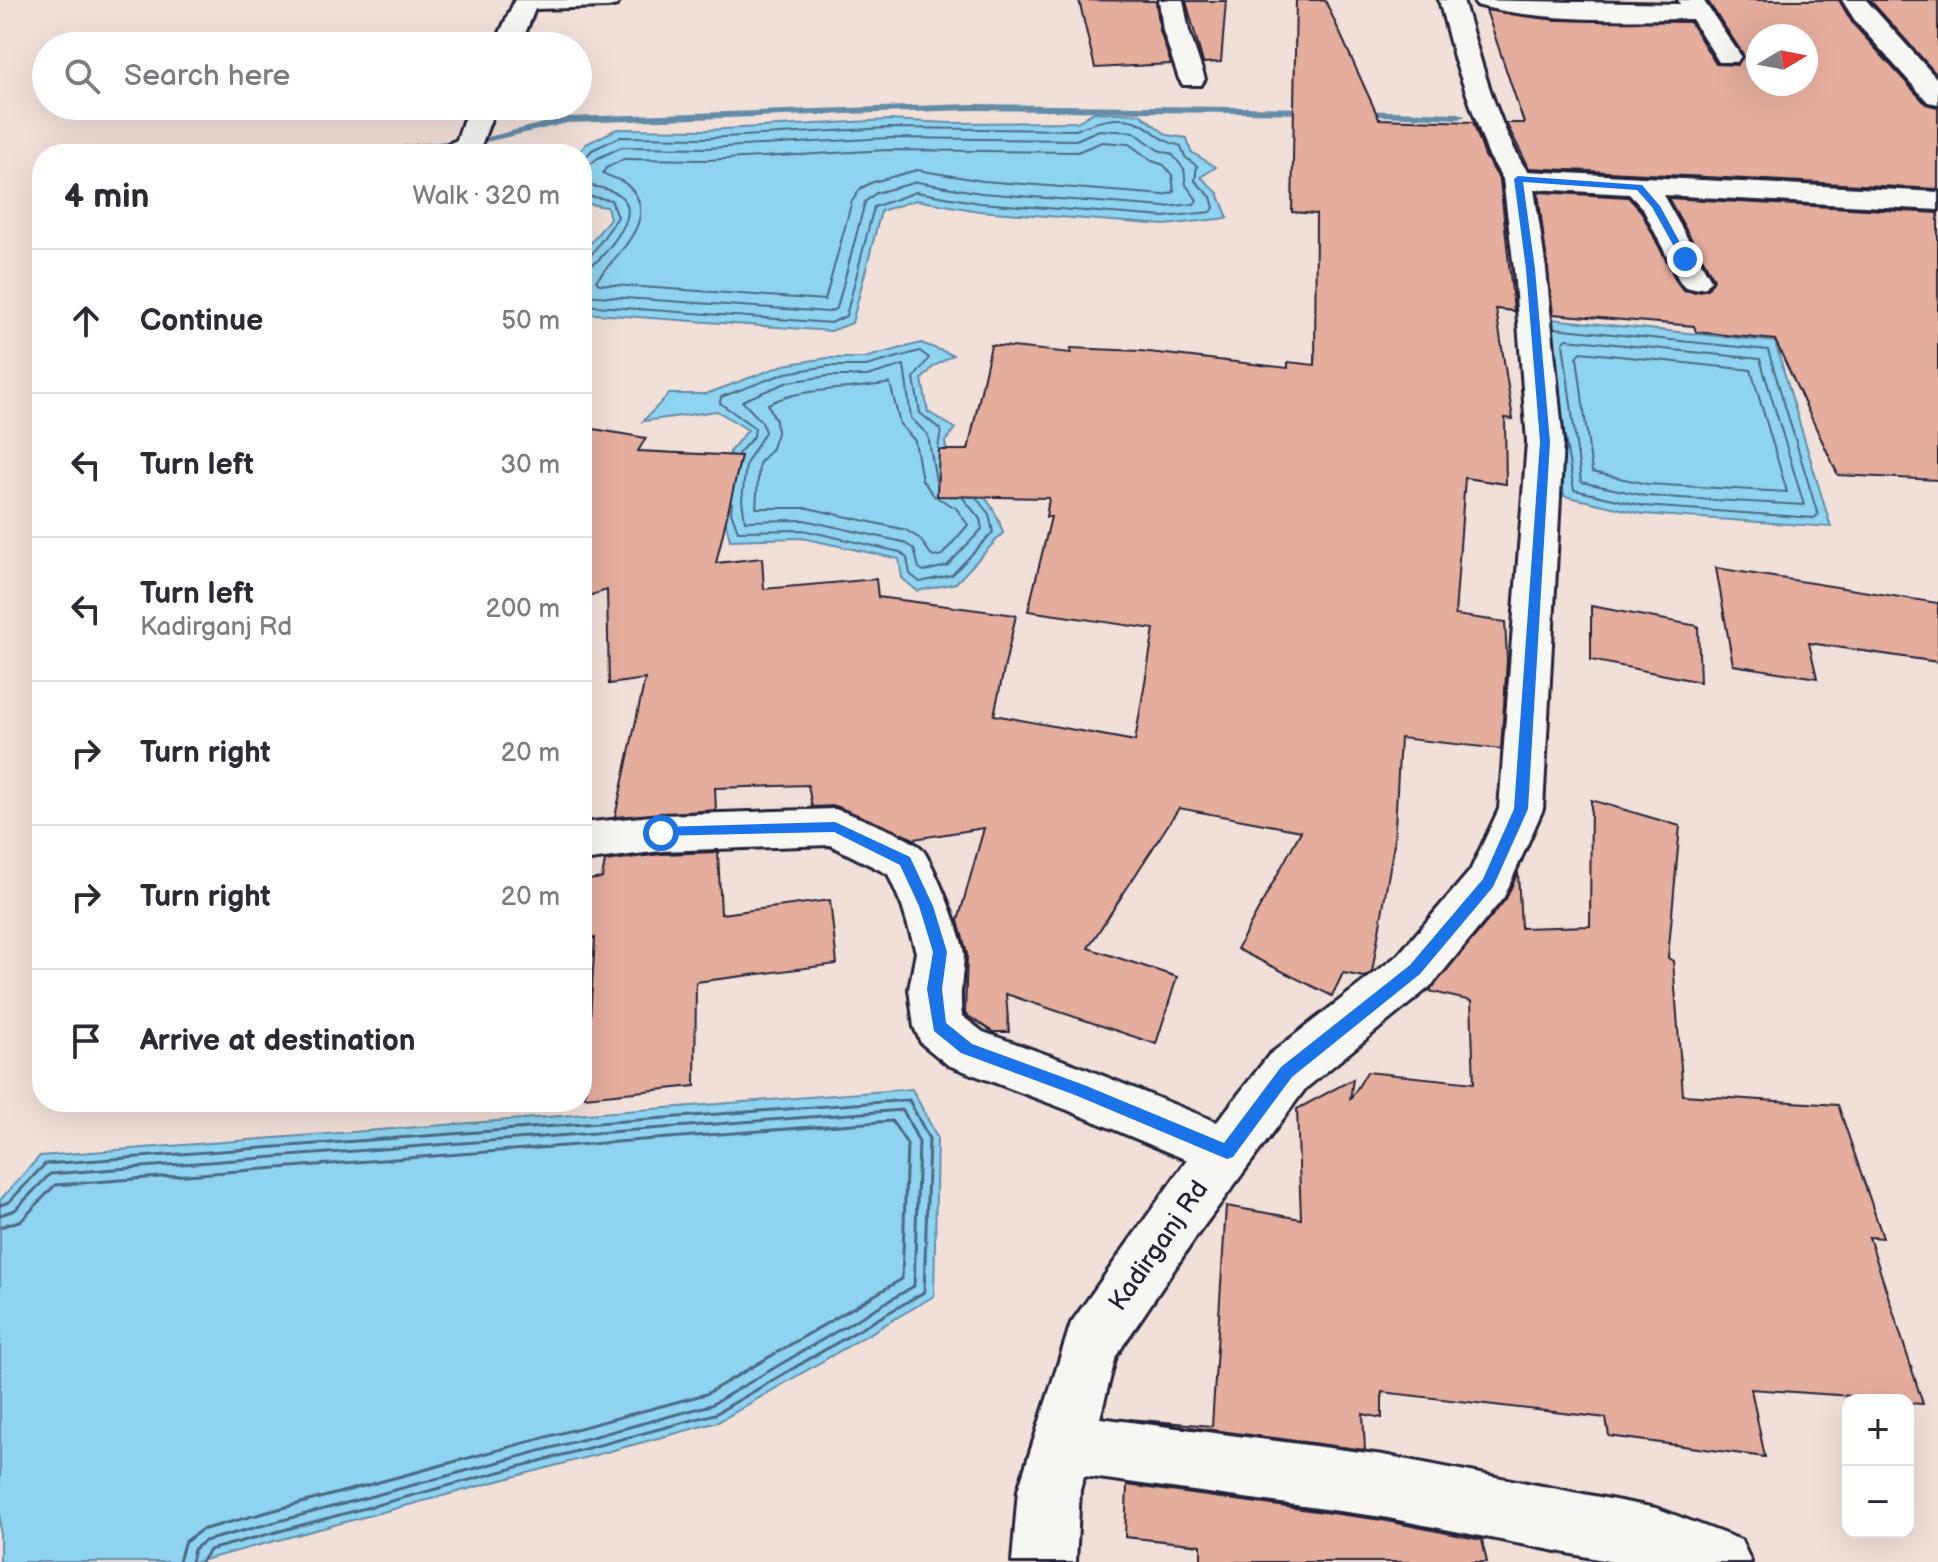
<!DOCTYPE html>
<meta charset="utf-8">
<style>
body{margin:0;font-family:"Balsamiq Sans",sans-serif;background:#f2f2f3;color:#2b2b33}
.controls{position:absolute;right:24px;bottom:24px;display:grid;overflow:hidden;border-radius:16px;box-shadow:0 8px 32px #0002}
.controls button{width:72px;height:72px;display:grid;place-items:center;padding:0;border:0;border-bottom:2px solid #e1e1e2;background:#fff;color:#2b2b33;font:40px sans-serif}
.compass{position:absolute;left:1746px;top:24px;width:72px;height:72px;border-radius:50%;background:#fff;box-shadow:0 8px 32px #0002;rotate:80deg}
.stop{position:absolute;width:24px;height:24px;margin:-18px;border:6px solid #1a73e8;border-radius:50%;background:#fff}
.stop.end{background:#1a73e8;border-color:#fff;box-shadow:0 2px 8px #0008}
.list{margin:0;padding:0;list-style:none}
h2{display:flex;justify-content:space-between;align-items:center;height:104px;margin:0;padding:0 32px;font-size:34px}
h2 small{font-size:26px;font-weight:400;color:#7c7c81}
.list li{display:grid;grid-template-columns:52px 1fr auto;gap:24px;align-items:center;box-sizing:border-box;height:144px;padding:0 32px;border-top:2px solid #e1e1e2}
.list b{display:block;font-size:30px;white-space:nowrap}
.list p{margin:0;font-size:26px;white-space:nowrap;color:#7c7c81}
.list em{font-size:26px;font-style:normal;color:#7c7c81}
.icon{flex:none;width:44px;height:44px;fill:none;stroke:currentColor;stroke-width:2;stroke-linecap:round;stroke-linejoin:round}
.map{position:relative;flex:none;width:1938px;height:1562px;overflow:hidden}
.search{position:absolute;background:#fff;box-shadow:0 8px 32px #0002;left:32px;top:32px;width:560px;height:88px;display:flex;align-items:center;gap:20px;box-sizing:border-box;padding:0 28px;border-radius:44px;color:#7c7c81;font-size:30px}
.panel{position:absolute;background:#fff;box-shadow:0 8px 32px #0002;left:32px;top:144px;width:560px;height:968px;border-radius:32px}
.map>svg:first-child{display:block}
.water{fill:#8ed3f0;stroke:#638ca8;stroke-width:2}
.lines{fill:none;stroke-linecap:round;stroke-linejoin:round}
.shore-far1{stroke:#4d6983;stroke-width:2}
.shore{stroke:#4d6983;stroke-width:3}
.stream{fill:#638ca8;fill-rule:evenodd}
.building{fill:#e5ad9c;stroke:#22223b;stroke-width:2;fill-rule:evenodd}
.street-casing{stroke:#22223b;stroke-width:6}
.street{fill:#f6f6f2;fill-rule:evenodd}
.route{fill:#1a73e8}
.labels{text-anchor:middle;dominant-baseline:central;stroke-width:6;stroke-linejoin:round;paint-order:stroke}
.street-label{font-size:26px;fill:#22223b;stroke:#f6f6f2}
</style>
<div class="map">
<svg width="1938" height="1562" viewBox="0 0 1938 1562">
<rect width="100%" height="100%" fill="#f1e0d8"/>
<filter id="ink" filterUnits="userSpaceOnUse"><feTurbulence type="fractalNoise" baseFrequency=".0125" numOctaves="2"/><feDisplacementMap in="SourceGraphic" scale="16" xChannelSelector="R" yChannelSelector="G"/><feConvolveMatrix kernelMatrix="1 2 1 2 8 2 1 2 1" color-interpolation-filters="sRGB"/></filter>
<g filter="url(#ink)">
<g class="water">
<path d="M1094,112L1140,114L1167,135L1187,138L1191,152L1216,167L1201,177L1218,193L1228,218L1165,225L979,211L916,200L881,211L852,323L831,331L582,313V254L610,218L607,207L582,203V154H578L586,144L617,129L706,130L889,120L950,123L1077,122Z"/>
<path d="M1541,318L1775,342L1831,527L1643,514L1564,496Z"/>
<path d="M921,343L953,355L933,367L922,379L928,412L955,428L945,442L950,471C978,486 994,502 1003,533L956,583L917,591L902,578L899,559L802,538L730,540L723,512L730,451L748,430L717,411L643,421L669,394H706L784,365L827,358H864Z"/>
<path d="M912,1089L937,1137L934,1296L718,1422L196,1562H0V1200L40,1156Z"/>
</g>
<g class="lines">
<g class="shore-far1">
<path d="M1102,142L1129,144L1152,161L1164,165L1172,175L1174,192L1164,195L983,181L917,170L873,182L861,188L852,201L825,300L599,284L596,281C614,256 665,216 626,184C619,179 610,177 603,173L606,168L624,159L707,160L888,150L1077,152Z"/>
<path d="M582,161L592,150L620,137L706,138L888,128L1076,130C1093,122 1118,115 1137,122C1155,129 1156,140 1181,146L1185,157L1197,166L1195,181L1211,197L1214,208L1211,212L1164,217L980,203L916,192L874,207L846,316L831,323L582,305"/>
<path d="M582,171L598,158L622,147L707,148L888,138L1076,140L1099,130L1134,132L1158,150L1172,154L1184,169L1186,185L1197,200L1194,204L1164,207L981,193L917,182L876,193L865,202L837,308L829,312L582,295"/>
<path d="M582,185C629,189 642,207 611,245C602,256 597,265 582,268"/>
<path d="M582,195L611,200L618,217L592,254L582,258"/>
<path d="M1554,328L1768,350L1818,515L1814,518L1644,506L1574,490L1565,438"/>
<path d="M1567,339L1760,359L1804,505L1646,496L1581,482L1563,343Z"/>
<path d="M1581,352L1751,370L1787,492L1647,484L1592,472L1577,357Z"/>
<path d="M738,454L754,436L755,428L720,403L721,397L786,373L828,366H866L920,351L929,358L914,378L920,413L941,430L938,448"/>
<path d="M936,481L928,435L911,418L904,365L867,376H828L788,382L742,401L762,422L765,432L746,464L742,500L745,521L804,520L903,542L914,549L919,568L924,571L947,566L982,529L980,519L963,498"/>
<path d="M935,497L922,480L915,441L900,424L890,383C849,391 807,386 768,404L776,421L777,433L772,448L759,464L756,508H808L906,530L919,538L933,557L942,555L968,525L956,508L938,498"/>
<path d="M732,503L731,512L738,531L803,530L900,552L907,558L910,574L920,582L952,575L993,532L989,514L977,499"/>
</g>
<g class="shore">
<path d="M0,1205L9,1202L45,1164L909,1100L929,1139L924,1292L715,1414L209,1550L201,1562"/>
<path d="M0,1215L15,1210L50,1174L903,1110L919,1142L914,1286L711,1405L205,1541L194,1549L191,1562"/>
<path d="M0,1227L22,1220L55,1185L892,1121L907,1144L902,1279L706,1394L201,1530L184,1543L179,1562"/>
</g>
<g class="stream">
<path d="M973,104L1317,108L1323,111L1317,114L973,110L567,123L482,143L476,140L567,117Z"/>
<path d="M1354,110L1459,113L1465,116L1459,119L1350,115L1348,113Z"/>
<path d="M460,140L466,143L464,145L404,151L398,148L404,145Z"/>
</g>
</g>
<g class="building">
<path d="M1079,0L1156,1L1160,31L1171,64L1095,68Z"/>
<path d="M1296,0H1325L1379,119L1473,122L1485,156L1500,180L1514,311L1496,309L1513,419L1505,418L1506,484L1465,478L1455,615L1505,622L1507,660L1501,749L1400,738L1394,844L1372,972L1364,977L1343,973L1332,996L1237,949L1301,831L1179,808L1088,948L1177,977L1156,1044L1006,994L1009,1032H993L965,1014L967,954L958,921L984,828L914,839L836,806L812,807L808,785L715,788L716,810L615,817L645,679L609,684L607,590L582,598V427L646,438L638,451L741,456L716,563L762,558L764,589L876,579L878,597L1016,615L994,715L1135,741L1154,629L1028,611L1051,517H1046L1049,498L937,496L939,450H968L991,345L1071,353V348L1140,351L1288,368V362L1315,365L1316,214L1292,212Z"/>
<path d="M1707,0H1839L1853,24L1926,104L1938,107V189L1529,168L1506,123H1524L1486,10L1556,20L1690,22L1716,64L1737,65L1743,54ZM1758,36H1806V84H1758Z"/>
<path d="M1870,0H1938V76Z"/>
<path d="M1186,1H1226L1221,62L1203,63Z"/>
<path d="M1538,192L1628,197L1641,211L1677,282L1683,290L1694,292L1708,289L1714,279L1668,198L1938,213V480L1838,475L1775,340L1696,332L1694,326L1553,314Z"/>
<path d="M1716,568L1938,603V662L1809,643L1817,678L1733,665Z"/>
<path d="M1591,606L1698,626L1700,682L1591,660Z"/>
<path d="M1591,800L1680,826L1668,958L1673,961L1683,1095L1838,1105L1883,1238L1869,1237L1923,1404L1908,1403V1400L1751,1389L1765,1457L1609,1436L1606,1418L1382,1392V1418L1363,1414L1365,1450L1129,1419L1212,1426L1226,1206L1301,1219L1297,1109L1353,1079L1350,1100L1367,1072L1474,1083L1471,1001L1429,991L1506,899L1518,872L1521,928L1590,926Z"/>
<path d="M718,852L721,914L830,900L837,964L696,982L695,1086L585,1097L595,938L588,939V880L602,878L605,861L661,854Z"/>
<path d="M1127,1485L1382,1520L1482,1540L1487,1562H1201V1545L1125,1537Z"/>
</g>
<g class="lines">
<g class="street-casing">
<g id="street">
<path d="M515,0H620L617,5L608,7L535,9L520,46H494Z"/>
<path d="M1159,0H1183L1189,31L1205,79L1201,85H1183L1179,79L1163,31Z"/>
<path d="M1439,0H1463C1480,56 1495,121 1527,171L1938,192V210L1663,195L1711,280L1706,287L1695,289L1684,287L1679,280L1643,209L1629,194L1534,189L1546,269L1563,442L1543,809L1504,897L1432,985L1305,1089L1198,1234L1116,1356L1100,1418L1383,1455L1656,1508L1741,1540L1751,1562H1613L1383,1517L1084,1476L1080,1490L1076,1562H1012L1018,1490L1071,1323L1187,1160L1065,1109L948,1065L921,1043L914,1027L909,989L916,952L902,906L888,874L830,845L661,851L582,861V823L661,815L835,809C856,816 903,834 920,847C931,856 964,939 964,954C963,978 959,990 962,1016L983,1032L1079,1066L1217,1122L1269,1055L1398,955L1470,871L1499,809L1527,442L1514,269L1503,179L1488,154L1455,61Z"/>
<path d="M1473,0L1680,4L1678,0H1703L1741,56L1737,62H1719L1692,19C1620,19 1547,23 1476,5Z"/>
<path d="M1842,0H1866L1938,80V104L1928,102L1856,22Z"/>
<path d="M468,106H496L479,151L472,154H435L439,148L457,140Z"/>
</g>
</g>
<use href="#street" class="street"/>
</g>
</g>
<path class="route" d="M1518,176L1642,185L1660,206L1689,259L1682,261L1652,207L1637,190L1523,182L1535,269L1550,442L1528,809L1493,887L1420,974L1292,1077L1233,1157L1227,1159L1075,1095L961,1053L934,1031L927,989L933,952L919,906L900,865L834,832L656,836V829L661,827L835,822L910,857L933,906L947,952L942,989L946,1023L972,1044L1084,1085L1224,1143L1281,1067L1410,965L1483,879L1514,809L1540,442L1526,269L1514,179Z"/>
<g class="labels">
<g class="street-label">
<text transform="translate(1159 1246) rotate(-55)">Kadirganj Rd</text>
</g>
</g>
</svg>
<div class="controls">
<button>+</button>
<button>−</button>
</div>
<svg class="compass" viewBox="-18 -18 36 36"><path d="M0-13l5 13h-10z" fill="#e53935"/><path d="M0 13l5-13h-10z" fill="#7c7c81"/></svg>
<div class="stop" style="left:661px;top:833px"></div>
<div class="stop end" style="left:1685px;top:259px"></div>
<div class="search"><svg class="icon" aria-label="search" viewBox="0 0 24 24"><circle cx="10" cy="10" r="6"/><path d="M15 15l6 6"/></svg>Search here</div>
<section class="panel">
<h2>4 min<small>Walk · 320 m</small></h2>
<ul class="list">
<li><svg class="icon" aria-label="ahead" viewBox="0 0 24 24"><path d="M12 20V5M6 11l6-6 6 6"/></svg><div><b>Continue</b></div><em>50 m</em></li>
<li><svg class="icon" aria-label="left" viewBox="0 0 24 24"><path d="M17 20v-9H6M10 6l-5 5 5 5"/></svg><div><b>Turn left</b></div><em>30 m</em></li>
<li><svg class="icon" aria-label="left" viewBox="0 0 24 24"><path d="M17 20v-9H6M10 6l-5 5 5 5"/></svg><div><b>Turn left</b><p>Kadirganj Rd</p></div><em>200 m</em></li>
<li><svg class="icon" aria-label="right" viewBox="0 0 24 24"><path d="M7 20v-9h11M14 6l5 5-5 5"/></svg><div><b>Turn right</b></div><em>20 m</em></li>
<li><svg class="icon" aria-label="right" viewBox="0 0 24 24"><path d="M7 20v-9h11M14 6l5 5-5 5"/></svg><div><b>Turn right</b></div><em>20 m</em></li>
<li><svg class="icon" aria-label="arrive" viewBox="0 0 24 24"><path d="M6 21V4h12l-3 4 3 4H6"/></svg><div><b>Arrive at destination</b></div></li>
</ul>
</section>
</div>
